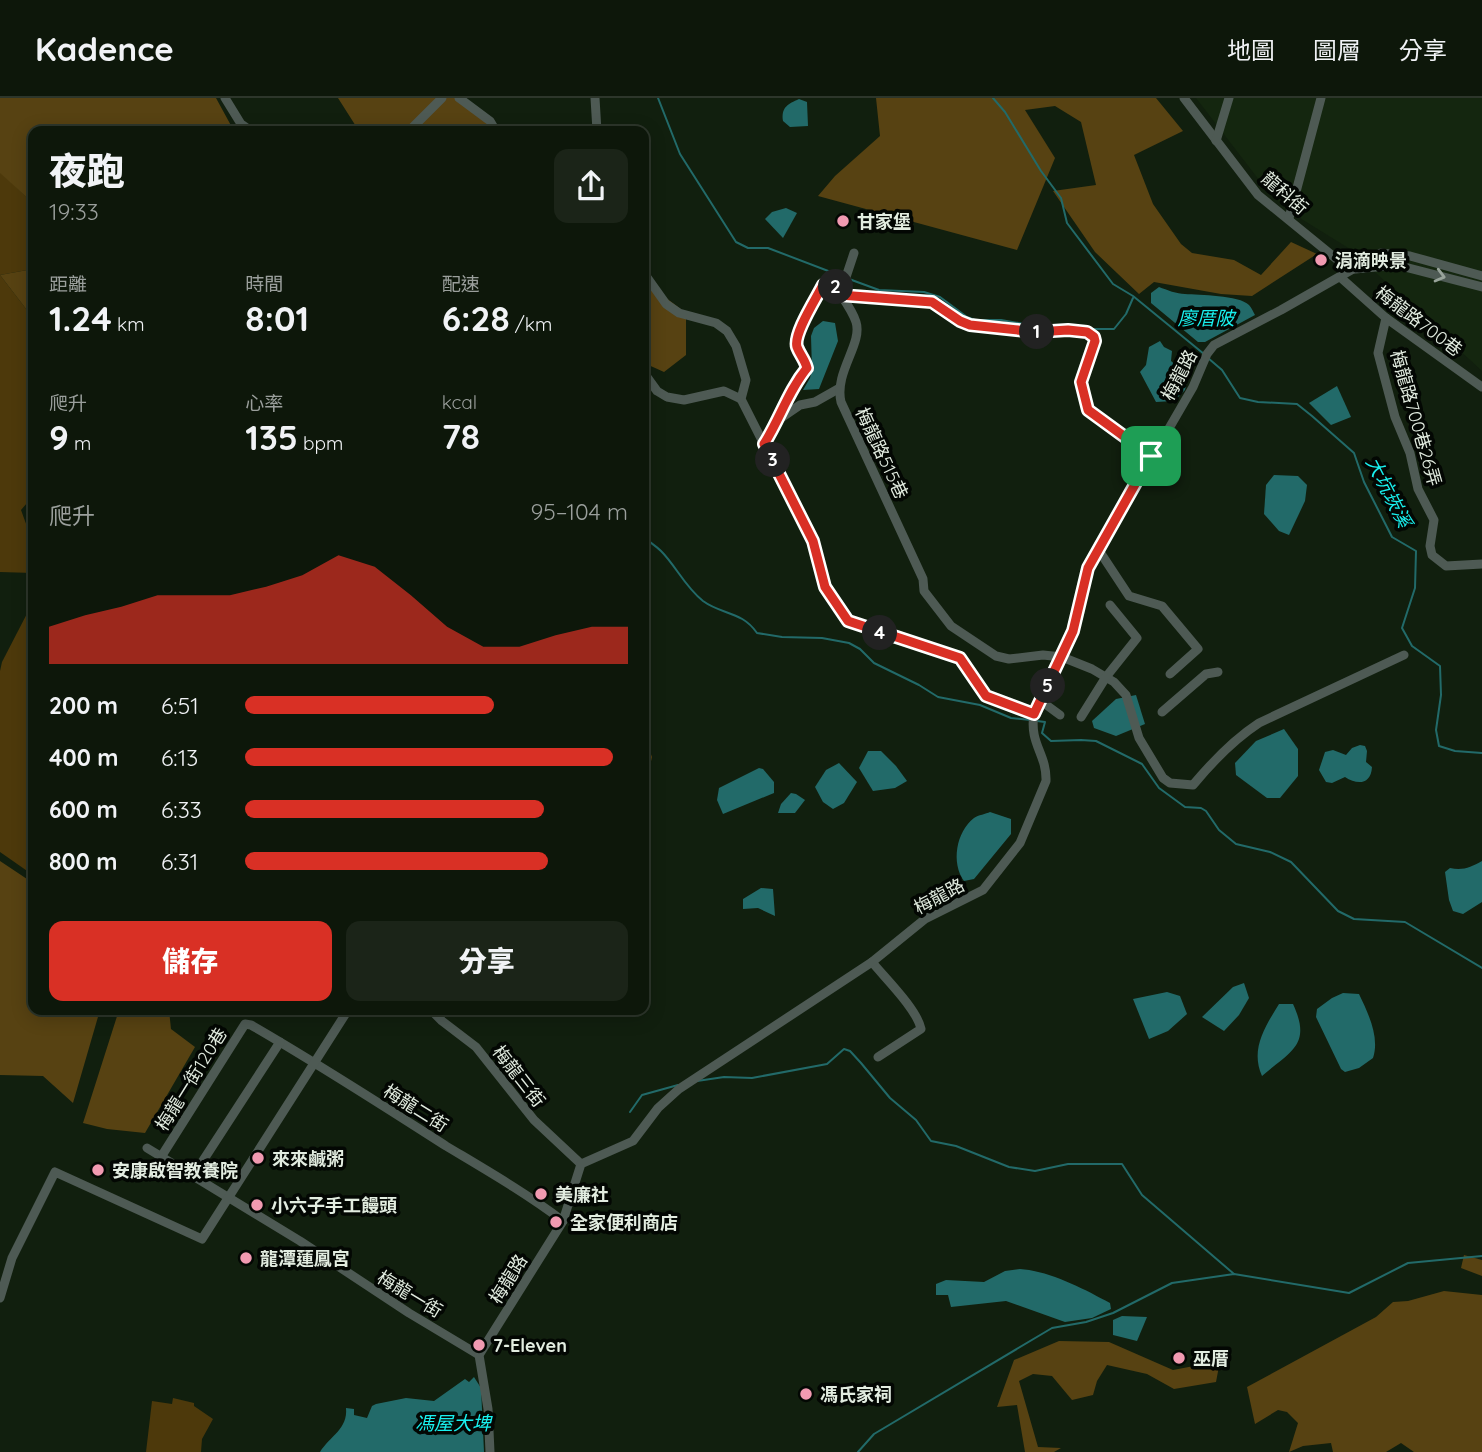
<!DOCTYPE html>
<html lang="zh-TW">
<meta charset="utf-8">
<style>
:root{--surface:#0d170a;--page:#1b2418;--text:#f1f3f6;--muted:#9a9f9c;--line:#2d362b;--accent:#d93025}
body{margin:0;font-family:Quicksand,"Noto Sans TC",sans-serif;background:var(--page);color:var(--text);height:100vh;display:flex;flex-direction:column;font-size:26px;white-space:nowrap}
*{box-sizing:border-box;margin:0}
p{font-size:23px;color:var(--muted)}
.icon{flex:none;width:38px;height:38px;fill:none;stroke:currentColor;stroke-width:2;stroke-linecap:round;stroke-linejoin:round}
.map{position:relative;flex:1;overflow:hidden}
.drawer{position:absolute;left:28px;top:28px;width:621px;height:889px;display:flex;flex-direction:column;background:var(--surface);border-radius:14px;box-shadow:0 4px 18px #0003,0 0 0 2px var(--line)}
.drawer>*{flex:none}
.pin{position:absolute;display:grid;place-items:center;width:60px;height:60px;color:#fff;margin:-30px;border-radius:14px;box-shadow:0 4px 10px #0006}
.km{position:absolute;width:35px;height:35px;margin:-18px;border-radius:50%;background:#222;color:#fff;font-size:19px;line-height:35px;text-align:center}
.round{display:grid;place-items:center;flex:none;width:74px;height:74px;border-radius:14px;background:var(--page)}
.head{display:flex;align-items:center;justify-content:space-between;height:119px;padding:0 21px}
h1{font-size:38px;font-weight:800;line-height:52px}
.metrics{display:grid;grid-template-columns:repeat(3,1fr);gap:10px;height:119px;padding:7px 21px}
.metrics div{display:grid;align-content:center}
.metrics b{font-size:35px;font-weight:800}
.metrics small{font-size:19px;font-weight:400}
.metrics p{font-size:19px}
.chart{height:196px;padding:14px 21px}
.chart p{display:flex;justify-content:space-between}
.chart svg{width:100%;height:126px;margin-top:7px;fill:var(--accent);opacity:.7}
.primary-button{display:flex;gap:14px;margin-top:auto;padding:14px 21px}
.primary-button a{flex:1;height:80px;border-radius:14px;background:var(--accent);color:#fff;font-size:28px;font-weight:800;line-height:80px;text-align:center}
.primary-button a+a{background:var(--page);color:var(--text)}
ul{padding:0 21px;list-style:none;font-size:23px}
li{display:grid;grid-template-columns:112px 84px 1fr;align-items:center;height:52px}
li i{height:18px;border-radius:9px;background:var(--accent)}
header{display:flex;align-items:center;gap:42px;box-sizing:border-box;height:98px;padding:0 35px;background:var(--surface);border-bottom:2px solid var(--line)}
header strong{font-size:33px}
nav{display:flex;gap:38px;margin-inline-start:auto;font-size:24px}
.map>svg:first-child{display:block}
</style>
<header>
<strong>Kadence</strong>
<nav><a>地圖</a><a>圖層</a><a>分享</a></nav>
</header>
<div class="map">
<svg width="1482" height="1354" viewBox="0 0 1482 1354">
<rect width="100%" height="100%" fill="#111f0e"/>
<path fill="#14260f" d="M1196,0H1482V273L1350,151L1303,122L1269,95Z"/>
<g fill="#4d390b">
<path d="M0,74L33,105V171L0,177L33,220V398L21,412L33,445V475L0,474Z"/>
<path d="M33,504V777L0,754V573L2,564Z"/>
<path d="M173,1300L194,1305V1308L213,1321L202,1341L201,1354H146L152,1303L172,1306Z"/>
</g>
<g fill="#574212">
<path d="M0,0H216L234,33H33V105L0,75Z"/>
<path d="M338,0H463L492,25L507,33H359Z"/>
<path d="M876,0H1156L1183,33L1134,57L1153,106L1181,146L1192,155L1234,162L1261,177L1291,144L1317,156L1252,198L1221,196L1154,184L1139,196L1095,154L1053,93L1096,87L1081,24L1055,8L1025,12L1055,60L1017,152L818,98L835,78L880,38Z"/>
<path d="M33,171V220L0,177Z"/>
<path d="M644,172L653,190L686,215V257L664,274L644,265Z"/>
<path d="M644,637L652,659L644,694Z"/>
<path d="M0,763L33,785V912H100L73,1005L43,978L0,977Z"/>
<path d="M119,912H169L171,931L195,949L145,1035L107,1031L83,1025Z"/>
<path d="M1464,1157L1482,1162V1178L1461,1170Z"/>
<path d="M1444,1193L1482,1197V1354H1414L1401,1345L1386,1354H1333L1331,1345L1303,1348L1289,1354L1298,1325L1287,1314L1278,1312L1255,1326L1247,1289L1376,1219L1393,1204L1408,1203Z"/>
<path d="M1059,1243L1109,1244L1173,1272L1220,1263L1216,1284L1174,1291L1147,1276L1107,1267L1097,1283L1093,1297L1072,1302L1052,1278L1033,1276L1019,1283L1038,1349L1061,1350L1054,1354H1025L1017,1307L997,1309L1014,1262Z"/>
</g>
<g fill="#226a69">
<path d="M799,1L807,4L808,28L790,29L783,23C781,9 788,6 799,1Z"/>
<path d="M786,110L797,115L783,140L765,121L772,114Z"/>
<path d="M1159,189C1167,192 1177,196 1185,196C1199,197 1239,197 1249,207C1252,210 1253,214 1255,217L1205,244H1198L1151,205V195Z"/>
<path d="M823,223L835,225L838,243L819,291L803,292L810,280L812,272L811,238L814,230Z"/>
<path d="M1160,243L1164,249L1172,253L1171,263L1188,278L1185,292L1174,303L1156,304L1140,274L1146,267L1149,249Z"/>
<path d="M1337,288L1351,319L1331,327L1309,305Z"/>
<path d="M1274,377L1298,378L1307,387L1305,403L1289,437L1279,433L1264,416L1266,387Z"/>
<path d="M1136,597L1145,626L1116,638L1094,630L1092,623L1116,601Z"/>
<path d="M1284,631L1298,651V678L1280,700H1267L1236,677L1235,665L1256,643Z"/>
<path d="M1360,647L1365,648L1367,653L1366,664L1372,669C1371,687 1357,687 1345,679L1332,685L1326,684L1319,672L1325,654L1333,652L1346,657L1352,650Z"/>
<path d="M868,653H881L896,668L907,683L895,690L873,693L859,670Z"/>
<path d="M839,665L857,684L844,705L833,711L823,704L815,689L826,672Z"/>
<path d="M759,670L763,671L774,684V695L723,716L717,702L719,690Z"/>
<path d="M791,695L796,696L805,702L795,715H778L781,706Z"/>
<path d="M990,714L1011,721V736L974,781L964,783C951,765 956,734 974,720C978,717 986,716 990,714Z"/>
<path d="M1482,763V804L1463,816L1453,813L1449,802L1445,774L1450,770C1463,773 1471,769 1482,763Z"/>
<path d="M761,790L773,791L775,818L758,810L743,811V801Z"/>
<path d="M1244,885L1249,900L1239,917L1224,933L1202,919L1233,889Z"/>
<path d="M1167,894L1180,898L1187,916L1168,933L1149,941L1133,901Z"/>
<path d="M1343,895L1359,896C1368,915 1380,939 1373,960L1359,970L1345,974L1341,971L1316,919L1317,911L1332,900Z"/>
<path d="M1279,906H1293C1312,947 1291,953 1262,978C1250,951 1265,929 1279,906Z"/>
<path d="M1020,1171C1050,1173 1084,1191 1110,1205L1111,1211L1092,1220L1065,1224L1006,1203L951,1209L948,1197H936V1186L946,1182L984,1184L1005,1173Z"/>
<path d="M1122,1218L1147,1219L1137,1243L1113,1237V1222Z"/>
<path d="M474,1279L481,1290L484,1354H314H320C330,1338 348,1331 346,1310L354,1311V1317L367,1320L372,1308L376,1306L406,1300L434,1303L465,1281L469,1284Z"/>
</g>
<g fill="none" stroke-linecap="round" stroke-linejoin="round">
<g stroke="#226a69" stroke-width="2">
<path d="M658,0L680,56L736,144L748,150H768L844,179"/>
<path d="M993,0L1005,14L1041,73L1061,100L1067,125L1113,186L1133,198L1204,256"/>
<path d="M849,181L879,192L924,194L940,199L967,219L975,222H1001L1041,229L1060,227L1077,229"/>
<path d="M1090,231H1114L1126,216L1133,200"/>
<path d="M1208,260L1222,272L1240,300L1258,304L1297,306L1312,318L1354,355L1364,384L1392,439L1416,453L1415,490L1402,530L1412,548L1440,568L1441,597L1436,632L1439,648L1455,653L1482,655"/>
<path d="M644,439C649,444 655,447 661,453C676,468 685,489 703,503C722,517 742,513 757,535L782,539L822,540L849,545L860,551L874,565L919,587L938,599L980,607L1011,620L1031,622"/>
<path d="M1037,623L1045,624L1042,635L1051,643L1081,642L1096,643L1142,666L1159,690L1185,709L1201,710L1206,713L1219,732L1236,746L1270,754L1291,764L1338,813L1354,821L1405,824L1482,870"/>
<path d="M697,983L724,979L752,980L827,966L844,951L850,953L861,965L890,1000L916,1022L931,1043L956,1048L1009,1069L1035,1073L1068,1066H1122L1142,1097L1234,1176"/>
<path d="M630,1014L642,997L678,987"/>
<path d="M858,1354L874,1336L1052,1230L1086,1224L1113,1215L1172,1185L1234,1176L1349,1195L1408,1165L1482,1158"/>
</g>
<g stroke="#4e5a54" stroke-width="9">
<path d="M225,0L241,26L251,33"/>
<path d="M459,0L490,23L496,33"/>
<path d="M595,0L597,33"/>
<path d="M1184,0L1258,97L1350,172"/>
<path d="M409,33L442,0"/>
<path d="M1216,43L1229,0"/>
<path d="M1289,120L1321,0"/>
<path d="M854,155L840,197L932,204L960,223L970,227L1036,234L1068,232L1087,234L1094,239L1095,244L1081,284L1088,312L1151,358"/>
<path d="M1355,171L1397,167L1482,189"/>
<path d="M644,175L666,206L679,215L716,225L727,233L736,248L746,282L741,301L813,443L825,489L848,523L960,560L986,598L1034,616"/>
<path d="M1340,179L1386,220L1482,289"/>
<path d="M1386,220L1378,255L1395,319L1410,355L1418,391L1434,422L1430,448L1432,457L1446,468L1482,466"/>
<path d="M644,275L657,293L667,299L684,302L724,293L741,301"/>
<path d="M781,320L800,307L815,304L838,291"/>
<path d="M764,346C780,321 788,292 807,270C805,262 800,257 797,249C793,236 816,201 823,187L828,184L834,186C841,198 852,211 856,224C863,246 834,274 841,304L923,481L924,493L951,528L996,558L1009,561L1043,557L1062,559L1092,571L1114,584L1126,597L1139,640L1163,680L1170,685L1193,687C1213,663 1233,642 1259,625L1404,557"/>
<path d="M1098,451L1129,498L1162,508L1198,551L1170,576"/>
<path d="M1041,603L1060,617"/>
<path d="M1162,614L1206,576L1218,574"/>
<path d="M1081,619L1106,579L1137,540L1110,507"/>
<path d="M872,864C885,880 917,911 921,931L878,959"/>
<path d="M431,912L442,923L476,949L534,1022L581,1066"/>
<path d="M147,1050L300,1143L409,1215L479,1257"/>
<path d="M161,1059L245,926L251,927C317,965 382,1007 446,1048C486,1072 526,1095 563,1123"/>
<path d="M193,1078L280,944"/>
<path d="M0,1200L12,1160L55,1074L202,1141L348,912"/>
<path d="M490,1354L488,1311L479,1257L563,1123L581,1066L633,1043L658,1010L679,991L872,864L925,821L983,792L1020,745L1046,683C1047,656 1029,646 1034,616L1073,533L1088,470L1193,289L1207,256L1214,247L1281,212L1381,155L1410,158L1482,178"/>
</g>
</g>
<defs><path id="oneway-chevron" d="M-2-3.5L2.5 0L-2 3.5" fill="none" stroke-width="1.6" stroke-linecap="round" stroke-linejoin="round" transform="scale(1.75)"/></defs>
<use stroke="#98a39a" href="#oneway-chevron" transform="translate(1440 178) rotate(15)"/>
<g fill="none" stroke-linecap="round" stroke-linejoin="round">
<g stroke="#fff" stroke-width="14">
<path id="route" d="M828,184L834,186L840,197L932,204L960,223L970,227L1036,234L1068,232L1087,234L1094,239L1095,243L1081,284L1088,312L1151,358L1088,470L1073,533L1034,616L986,598L960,560L848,523L825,489L813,443L764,346C780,321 788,293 807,270C805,262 800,257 797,249C793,236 816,201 823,187Z"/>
</g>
<use href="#route" stroke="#d93025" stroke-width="9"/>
</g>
<g fill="#f19ab1" stroke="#030703" stroke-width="2.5">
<circle cx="843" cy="123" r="7"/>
<circle cx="1321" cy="162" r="7"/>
<circle cx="258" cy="1060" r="7"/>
<circle cx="98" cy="1072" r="7"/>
<circle cx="541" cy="1096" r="7"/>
<circle cx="257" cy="1107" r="7"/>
<circle cx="556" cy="1124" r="7"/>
<circle cx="246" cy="1160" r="7"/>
<circle cx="479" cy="1247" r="7"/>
<circle cx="1179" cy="1260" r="7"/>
<circle cx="806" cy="1296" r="7"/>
</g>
<g text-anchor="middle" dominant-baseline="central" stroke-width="7" stroke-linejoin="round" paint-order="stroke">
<g font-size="18" fill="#e2ece0" stroke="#030703">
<text transform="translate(1285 95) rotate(41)">龍科街</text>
<text transform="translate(1419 223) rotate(37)">梅龍路700巷</text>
<text transform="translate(1179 277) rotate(-62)">梅龍路</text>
<text transform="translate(1416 320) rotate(74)">梅龍路700巷26弄</text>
<text transform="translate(882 355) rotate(65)">梅龍路515巷</text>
<text transform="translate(939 798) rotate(-28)">梅龍路</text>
<text transform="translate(519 978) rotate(52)">梅龍三街</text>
<text transform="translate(191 981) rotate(-58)">梅龍一街120巷</text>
<text transform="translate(416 1010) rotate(32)">梅龍二街</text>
<text transform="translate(508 1181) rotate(-58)">梅龍路</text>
<text transform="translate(410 1196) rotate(31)">梅龍一街</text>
</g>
<g font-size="18" font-weight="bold" fill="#e2ece0" stroke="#030703" text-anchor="start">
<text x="857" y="123">甘家堡</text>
<text x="1335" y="162">涓滴映景</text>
<text x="272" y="1060">來來鹹粥</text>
<text x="112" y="1072">安康啟智教養院</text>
<text x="555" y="1096">美廉社</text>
<text x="271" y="1107">小六子手工饅頭</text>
<text x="570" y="1124">全家便利商店</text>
<text x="260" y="1160">龍潭蓮鳳宮</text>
<text x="493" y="1247">7-Eleven</text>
<text x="1193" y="1260">巫厝</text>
<text x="820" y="1296">馮氏家祠</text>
</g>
<g font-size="19" font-style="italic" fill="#19f0ee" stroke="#030703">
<text x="1206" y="220">廖厝陂</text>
<text transform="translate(1389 394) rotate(63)">大坑崁溪</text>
<text x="453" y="1325">馮屋大埤</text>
</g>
</g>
</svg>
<div class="pin" style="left:1151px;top:358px;background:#1e9e55"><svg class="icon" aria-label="arrive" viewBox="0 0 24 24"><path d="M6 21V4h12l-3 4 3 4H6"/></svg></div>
<b class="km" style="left:1037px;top:234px">1</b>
<b class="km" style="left:836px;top:189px">2</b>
<b class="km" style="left:773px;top:362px">3</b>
<b class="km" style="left:880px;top:535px">4</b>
<b class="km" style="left:1048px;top:588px">5</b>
<section class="drawer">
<div class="head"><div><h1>夜跑</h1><p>19:33</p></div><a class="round"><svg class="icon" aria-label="share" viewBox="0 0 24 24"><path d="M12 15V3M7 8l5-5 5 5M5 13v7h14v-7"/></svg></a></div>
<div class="metrics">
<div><p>距離</p><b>1.24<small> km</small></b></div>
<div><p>時間</p><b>8:01</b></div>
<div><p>配速</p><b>6:28<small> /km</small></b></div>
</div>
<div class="metrics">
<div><p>爬升</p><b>9<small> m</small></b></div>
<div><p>心率</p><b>135<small> bpm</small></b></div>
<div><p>kcal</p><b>78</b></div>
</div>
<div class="chart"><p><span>爬升</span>95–104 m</p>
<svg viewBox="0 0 160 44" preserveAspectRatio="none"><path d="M0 44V31L10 27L20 24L30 20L40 20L50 20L60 17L70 13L80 6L90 10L100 20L110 31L120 38L130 38L140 34L150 31L160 31V44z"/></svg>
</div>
<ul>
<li><b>200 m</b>6:51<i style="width:65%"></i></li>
<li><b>400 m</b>6:13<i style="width:96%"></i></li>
<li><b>600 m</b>6:33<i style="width:78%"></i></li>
<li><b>800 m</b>6:31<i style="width:79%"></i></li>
</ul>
<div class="primary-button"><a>儲存</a><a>分享</a></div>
</section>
</div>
